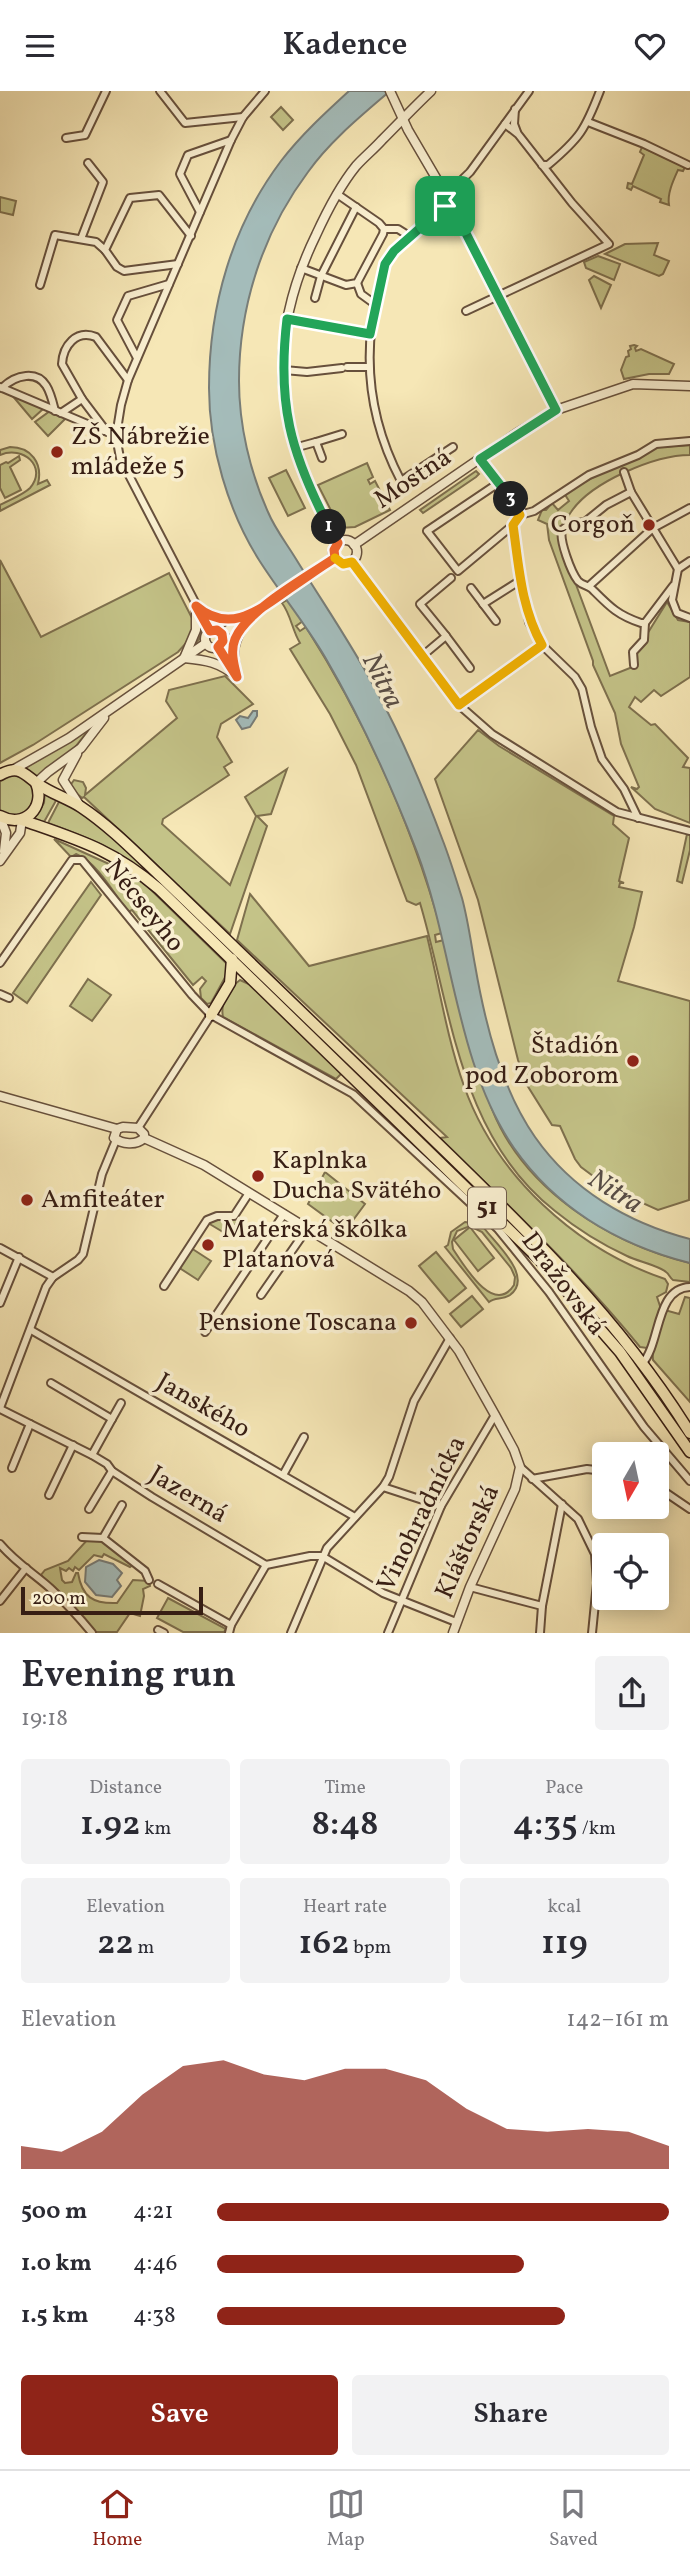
<!DOCTYPE html>
<meta charset="utf-8">
<style>
:root{--surface:#fff;--page:#f2f2f3;--text:#2b2b33;--muted:#7c7c81;--line:#e1e1e2;--accent:#8f2418}
body{margin:0;font-family:Vollkorn,serif;background:var(--page);color:var(--text);height:100vh;display:flex;flex-direction:column;font-size:26px;white-space:nowrap}
*{box-sizing:border-box;margin:0}
p{font-size:23px;color:var(--muted)}
.icon{flex:none;width:38px;height:38px;fill:none;stroke:currentColor;stroke-width:2;stroke-linecap:round;stroke-linejoin:round}
.map{position:relative;height:1542px;overflow:hidden}
.panel{display:flex;flex-direction:column;background:var(--surface);flex:1}
.panel>*{flex:none}
.needle{width:46px;rotate:189deg}
.buttons{position:absolute;left:592px;top:1351px;display:grid;gap:14px}
.buttons a{display:grid;place-items:center;width:77px;height:77px;border-radius:7px;background:var(--surface);box-shadow:0 4px 18px #0003;font-size:35px}
.scale{position:absolute;left:21px;bottom:18px;width:182px;box-sizing:border-box;padding-left:7px;border:4px solid #371e14;border-top:0;font-size:19px;line-height:24px;white-space:nowrap;color:#371e14;-webkit-text-stroke:5px #f9efd0;paint-order:stroke}
.pin{position:absolute;display:grid;place-items:center;width:60px;height:60px;color:#fff;margin:-30px;border-radius:14px;box-shadow:0 4px 10px #0006}
.km{position:absolute;width:35px;height:35px;margin:-18px;border-radius:50%;background:#222;color:#fff;font-size:19px;line-height:35px;text-align:center}
.round{display:grid;place-items:center;flex:none;width:74px;height:74px;border-radius:7px;background:var(--page)}
.headline{display:flex;align-items:center;justify-content:space-between;height:119px;padding:0 21px}
h1{font-size:38px;font-weight:600;line-height:52px}
.stats{display:grid;grid-template-columns:repeat(3,1fr);gap:10px;height:119px;padding:7px 21px}
.stats div{display:grid;align-content:center;border-radius:7px;background:var(--page);text-align:center}
.stats b{font-size:35px;font-weight:600}
.stats small{font-size:19px;font-weight:400}
.stats p{font-size:19px}
.chart{height:196px;padding:14px 21px}
.chart p{display:flex;justify-content:space-between}
.chart svg{width:100%;height:126px;margin-top:7px;fill:var(--accent);opacity:.7}
.button{display:flex;gap:14px;margin-top:auto;padding:14px 21px}
.button a{flex:1;height:80px;border-radius:7px;background:var(--accent);color:#fff;font-size:28px;font-weight:600;line-height:80px;text-align:center}
.button a+a{background:var(--page);color:var(--text)}
ul{padding:0 21px;list-style:none;font-size:23px}
li{display:grid;grid-template-columns:112px 84px 1fr;align-items:center;height:52px}
li i{height:18px;border-radius:9px;background:var(--accent)}
header{display:flex;justify-content:space-between;align-items:center;height:91px;padding:0 21px;background:var(--surface);font-size:32px;font-weight:600}
.menu{display:flex;justify-content:space-around;align-items:center;height:98px;border-top:2px solid var(--line);background:var(--surface);font-size:19px;color:var(--muted)}
.menu a{display:grid;justify-items:center;gap:4px}
.menu .active{color:var(--accent)}
.map>svg:first-child{display:block}
</style>
<header><svg class="icon" aria-label="menu" viewBox="0 0 24 24"><path d="M4 6h16M4 12h16M4 18h16"/></svg>Kadence<svg class="icon" aria-label="heart" viewBox="0 0 24 24"><path d="M12 20l-8-8c-3-5 5-10 8-4 3-6 11-1 8 4z"/></svg></header>
<div class="map">
<svg width="690" height="1542" viewBox="0 0 690 1542">
<rect width="100%" height="100%" fill="#f6e7b6"/>
<filter id="stains"><feTurbulence type="fractalNoise" baseFrequency=".00286" numOctaves="4"/><feColorMatrix values="0 0 0 0 .2 0 0 0 0 .09 0 0 0 0 .02 0 0 0 .5 -.17"/></filter>
<radialGradient id="worn" r=".72"><stop offset=".6" stop-color="#630" stop-opacity="0"/><stop offset="1" stop-color="#630" stop-opacity=".3"/></radialGradient>
<g fill="#c4c388" stroke="#7e704e" stroke-width="2" fill-rule="evenodd">
<path d="M281,16L293,29L283,39L271,26Z"/>
<path d="M642,56L685,76L683,80L678,79C673,90 667,103 669,114L660,111L661,108L633,95L631,99L627,97L628,92L632,93L644,64L640,61Z"/>
<path d="M0,106L16,110L13,124L0,121Z"/>
<path d="M658,152L654,164L669,170L663,183L659,185L605,163L625,153Z"/>
<path d="M598,165L620,173L614,189L586,177L584,171Z"/>
<path d="M594,185L611,194L601,217L589,189Z"/>
<path d="M634,254L637,255L635,257L636,260L641,258L674,273L669,283H649L624,288L621,279L626,266L629,265L628,260L631,258L630,255Z"/>
<path d="M11,303L43,317V318L32,328Z"/>
<path d="M50,320L66,327L48,345L35,331Z"/>
<path d="M690,354V364C655,364 591,391 571,421C566,428 562,437 558,445L610,585L635,575L636,561L667,511L678,529L690,531V586L661,605L654,599L641,611L635,606L629,616L651,634L655,633L688,667L683,676L690,677V732L655,718L631,696L637,698L639,696L621,653L615,622L593,574V570L549,449L547,433L538,429L542,419H546L552,412L558,419L569,410L564,402L612,376L658,356Z"/>
<path d="M10,356C31,356 43,372 38,393L47,389L50,394L0,420V414C9,409 23,404 30,397C48,376 23,354 0,364V359Z"/>
<path d="M19,365L20,369L10,376L21,399L5,407L0,397V374L6,371L8,372Z"/>
<path d="M367,372L373,386L368,389L370,393L375,390L390,419L355,436L340,437L318,394Z"/>
<path d="M286,379L305,417L288,425L269,387Z"/>
<path d="M476,380L479,383L476,386L423,422L420,419Z"/>
<path d="M0,469L41,546L169,482L197,537L199,529C203,540 202,549 192,556L197,540L178,561L33,654L0,672Z"/>
<path d="M287,509L303,530L296,535L300,540L306,536C366,631 412,733 442,842L435,844L436,851L444,849C457,906 470,964 492,1018C524,1099 609,1152 690,1172V1191L673,1189C670,1187 669,1183 666,1181C660,1175 637,1170 627,1165C601,1153 577,1138 555,1120C459,1045 452,920 420,812L416,814L407,810L356,674L330,623L290,558L300,552C292,539 291,524 282,512Z"/>
<path d="M225,585L253,613L221,633L217,646L232,671L224,676L229,684L163,728L162,733L230,794L256,725L245,706L287,678L271,723L257,725L267,735L230,843L84,706L82,707L69,696L74,689L83,691L86,697L85,704L177,627L166,610L169,599Z"/>
<path d="M85,639L87,641L68,665L40,687L24,678Z"/>
<path d="M478,639L499,655L614,725L613,733L629,747L619,790L624,792H620L619,796L642,801L634,836L618,890L690,910L689,1109L658,1119L609,1097L581,1076L575,1068L560,1035L552,1034L527,994L518,969L478,809L435,688Z"/>
<path d="M9,684C38,683 44,712 17,726L0,721V689Z"/>
<path d="M45,700L58,706L44,731L34,728L44,712Z"/>
<path d="M61,707L109,742L154,785L152,787C117,758 89,747 48,732Z"/>
<path d="M687,743L690,744V759L682,792L677,790Z"/>
<path d="M54,748L109,773L111,771L140,788L228,874V881L211,912L207,913L201,907L200,898L206,890L202,886L193,894L132,819L128,821C114,803 98,772 76,763L71,766Z"/>
<path d="M91,791L101,804L27,912L13,902Z"/>
<path d="M250,803L309,875L427,845C439,895 447,947 464,995C496,1085 576,1158 665,1188L668,1193L666,1201L657,1206L661,1218L679,1223L685,1206L690,1207V1311L653,1269L652,1251L647,1257L640,1256C579,1181 509,1115 440,1047L447,1046L237,849Z"/>
<path d="M88,888L111,904L92,930L70,915Z"/>
<path d="M240,889L253,895L342,982L336,988L223,926C220,912 229,897 240,889Z"/>
<path d="M325,1081L365,1113L345,1140L308,1113Z"/>
<path d="M218,1128H239L228,1144L208,1132Z"/>
<path d="M465,1131L477,1133L484,1137C496,1153 534,1186 510,1204C502,1209 495,1206 489,1211L445,1156L448,1154L451,1141ZM470,1135L482,1141L511,1177L515,1186L514,1194C494,1225 465,1176 453,1158L452,1151L457,1140Z"/>
<path d="M470,1136L494,1167L478,1180L454,1149Z"/>
<path d="M191,1157L211,1170L198,1189L178,1176Z"/>
<path d="M436,1161L466,1197L449,1211L419,1175Z"/>
<path d="M472,1205L483,1218L461,1236L450,1223Z"/>
<path d="M89,1447L102,1448L133,1474L130,1476L104,1463L102,1466L94,1464L79,1479L75,1476L73,1480L69,1477L66,1480L60,1477L62,1489L65,1492L72,1491L76,1482H78C82,1506 93,1513 117,1512L133,1489L149,1490L150,1495L143,1498L144,1505L140,1525L130,1522L117,1541H95L41,1484L45,1479L68,1470Z"/>
<path d="M168,1507L226,1538L224,1541H183L157,1527Z"/>
</g>
<g fill="#a4bcba" stroke="#787d78" stroke-width="2">
<path d="M349,0H390C361,25 330,50 308,81C263,141 239,215 239,290C239,334 250,381 268,421C275,438 287,453 296,468C323,512 353,555 377,601C403,648 424,699 443,750C450,768 456,788 462,807C468,829 471,852 475,874C485,932 501,997 535,1046C572,1099 628,1132 690,1148V1172C619,1154 557,1118 514,1057C456,973 453,856 417,761C391,694 362,629 325,566C305,532 280,502 259,469C228,420 209,355 209,297C209,215 232,135 281,70C301,44 325,22 349,0Z"/>
<path d="M253,620H257V625L250,636L242,638L236,629L240,625L248,627Z"/>
<path d="M99,1469L113,1473L122,1482L117,1489L121,1495L112,1506L96,1504L85,1491L86,1476Z"/>
</g>
<g fill="none" stroke-linecap="round" stroke-linejoin="round">
<g stroke="#67503c" stroke-width="10">
<g id="minor">
<path d="M160,0L185,32L243,26"/>
<path d="M515,18L514,33L517,41"/>
<path d="M588,31L644,53L688,74"/>
<path d="M66,47L85,44L106,0"/>
<path d="M542,74H548C580,47 585,39 600,0"/>
<path d="M446,104L470,81L529,0"/>
<path d="M449,109C433,129 410,141 394,160C383,172 381,189 377,204C362,269 370,331 401,390L453,356"/>
<path d="M200,121L180,83L188,64L231,49"/>
<path d="M384,138H398L406,143"/>
<path d="M81,148L103,91L88,72"/>
<path d="M178,173L124,180L117,176L105,159L130,107L159,104L191,145"/>
<path d="M301,177L346,194L357,192L383,143L384,138L379,132L337,103"/>
<path d="M357,192L361,203L372,211"/>
<path d="M40,194L55,144L96,151L105,159"/>
<path d="M315,207L321,185L356,116"/>
<path d="M466,220L609,153L572,112L518,43L505,33"/>
<path d="M287,228L370,243"/>
<path d="M137,267L117,229L128,205L169,193"/>
<path d="M347,276H369"/>
<path d="M284,279L307,281L342,277"/>
<path d="M0,296L104,340"/>
<path d="M2,297C9,290 16,286 26,285C47,283 51,304 55,320"/>
<path d="M61,322L82,308"/>
<path d="M107,341L82,308L62,273C63,255 76,238 96,246L128,289"/>
<path d="M316,351L342,343"/>
<path d="M294,357L316,351L322,367"/>
<path d="M480,368L518,418L520,424"/>
<path d="M624,381L631,401L678,478"/>
<path d="M497,393L427,440L458,480L513,434L520,424L534,420L589,384L638,364L656,353L690,350"/>
<path d="M497,393C498,404 510,419 520,424"/>
<path d="M631,401L606,414L585,431L570,433L562,439C559,449 571,481 578,490C583,495 588,494 592,498C609,515 617,524 641,532H645L673,495"/>
<path d="M513,434L529,531L542,554L575,586L582,598L591,636L602,668L624,698L638,727"/>
<path d="M352,471L439,590L459,614L492,643L617,721L690,740"/>
<path d="M678,478L672,509L677,522L690,527"/>
<path d="M678,478L690,470"/>
<path d="M589,495L653,437L690,417"/>
<path d="M471,497L496,530"/>
<path d="M483,513L521,489"/>
<path d="M210,540L120,367L116,345L121,314L128,289L231,49L243,26L265,0"/>
<path d="M446,545L420,513L451,487"/>
<path d="M421,566L446,545L470,577"/>
<path d="M634,574L633,561L644,549L645,532"/>
<path d="M459,614L542,554"/>
<path d="M0,872L72,769H82L192,904L211,924L353,1003L498,1138L549,1201L644,1336L690,1390"/>
<path d="M0,903L9,907"/>
<path d="M138,1037L211,924"/>
<path d="M0,1157L53,1186"/>
<path d="M164,1195L207,1129L217,1125H234L249,1102"/>
<path d="M261,1204L307,1138"/>
<path d="M0,1212L19,1166"/>
<path d="M31,1239L355,1426"/>
<path d="M205,1241L284,1123"/>
<path d="M642,1273C661,1253 655,1197 690,1196"/>
<path d="M51,1292L112,1328L92,1364"/>
<path d="M0,1317L46,1196L53,1186L78,1169L83,1163L102,1083L116,1049"/>
<path d="M0,1318L92,1364L107,1373L112,1380L152,1406L266,1474L310,1465H322L383,1502L456,1531"/>
<path d="M112,1328L121,1312"/>
<path d="M520,1376L578,1428L595,1463L597,1492L592,1542"/>
<path d="M12,1377L30,1333"/>
<path d="M283,1384L304,1346"/>
<path d="M532,1388L587,1378L604,1380"/>
<path d="M656,1395L690,1418"/>
<path d="M383,1396L441,1415"/>
<path d="M49,1404L73,1354"/>
<path d="M89,1418L112,1380"/>
<path d="M82,1446L103,1447L145,1480L149,1489"/>
<path d="M103,1447L122,1414"/>
<path d="M0,1453C15,1471 33,1482 50,1497C65,1511 79,1526 92,1542"/>
<path d="M158,1493L231,1534"/>
<path d="M470,1496L542,1515"/>
<path d="M0,1510L26,1477"/>
<path d="M158,1539L164,1542"/>
<path d="M229,1542L231,1534L266,1474"/>
<path d="M291,1542L327,1457L383,1396L389,1386L414,1310L450,1247"/>
<path d="M388,1542L441,1415L495,1324"/>
<path d="M540,1542L542,1515L562,1413"/>
</g>
</g>
<g stroke="#67503c" stroke-width="11">
<g id="tertiary">
<path d="M390,0L408,39L446,104L556,319"/>
<circle cx="345" cy="461" r="12"/>
<path d="M338,452C278,346 261,257 316,144C327,120 339,96 356,75C364,66 374,58 382,49C398,33 414,16 431,0"/>
<path d="M354,454L517,342L556,319L633,293L690,295"/>
<path d="M196,515C210,527 225,530 244,526"/>
<circle cx="214" cy="548" r="9"/>
<path d="M222,543L335,467"/>
<path d="M218,556L233,580"/>
<path d="M185,565L196,539V515"/>
<path d="M184,567C206,569 219,571 237,586"/>
<path d="M237,586C232,560 232,552 247,530"/>
<path d="M77,663L63,689L80,715"/>
<path d="M11,680L69,647L206,552"/>
<path d="M36,692L48,681L81,657L104,627"/>
<path d="M0,726L6,742L4,760"/>
<path d="M0,770L20,742L22,729"/>
<path d="M0,1005L117,1038L123,1036L138,1037L144,1043V1047C136,1055 122,1053 114,1047L117,1038"/>
<path d="M144,1047L204,1074L409,1200L422,1211L459,1260L495,1324L514,1359L520,1376L515,1398L470,1496L453,1542"/>
</g>
</g>
<g stroke="#371e14" stroke-width="13">
<g id="primary">
<path d="M0,684C19,673 24,683 38,693C50,702 67,707 81,716C108,734 131,757 155,780C239,860 322,941 406,1022C508,1121 615,1220 690,1342"/>
<path d="M0,725C24,738 46,717 36,692"/>
<path d="M22,729C79,749 112,758 159,798L539,1168L620,1261L690,1361"/>
<path d="M211,924L230,892L232,868"/>
</g>
</g>
<use href="#minor" stroke="#f9efd0" stroke-width="6"/>
<use href="#tertiary" stroke="#f9efd0" stroke-width="8"/>
<use href="#primary" stroke="#f6e7b6" stroke-width="10"/>
</g>
<g fill="none" stroke-linecap="round" stroke-linejoin="round">
<g stroke="#fff" stroke-width="14">
<path id="split-1" d="M329,436C290,361 277,312 287,228L370,243L385,173L394,160L445,115"/>
</g>
<g stroke="#fff" stroke-width="14">
<path id="split-2" d="M329,436L338,452L334,459L335,467C319,477 304,488 289,498C259,519 230,544 196,515L210,540L217,539L222,543L223,550L218,556L237,586C234,574 230,560 235,548C247,519 308,485 335,467"/>
</g>
<g stroke="#fff" stroke-width="14">
<path id="split-3" d="M335,467L343,473L352,471L459,614L542,554C521,516 519,476 513,434L520,424L511,408"/>
</g>
<g stroke="#fff" stroke-width="14">
<path id="split-4" d="M445,115L449,109L556,319L480,368L511,408"/>
</g>
<use href="#split-1" stroke="#22a559" stroke-width="9"/>
<use href="#split-2" stroke="#f0652b" stroke-width="9"/>
<use href="#split-3" stroke="#f5b400" stroke-width="9"/>
<use href="#split-4" stroke="#22a559" stroke-width="9"/>
</g>
<g fill="#8f2418" stroke="#f9efd0" stroke-width="2.5">
<circle cx="57" cy="361" r="7"/>
<circle cx="649" cy="434" r="7"/>
<circle cx="633" cy="970" r="7"/>
<circle cx="258" cy="1085" r="7"/>
<circle cx="27" cy="1109" r="7"/>
<circle cx="208" cy="1154" r="7"/>
<circle cx="411" cy="1232" r="7"/>
</g>
<g text-anchor="middle" dominant-baseline="central" stroke-width="7" stroke-linejoin="round" paint-order="stroke">
<rect fill="#f9efd0" stroke="#715d4c" stroke-width="2" x="468" y="1096.5" width="38" height="41" rx="5"/>
<g font-size="24" font-weight="bold" fill="#371e14">
<text x="487" y="1117">51</text>
</g>
<g font-size="26" fill="#371e14" stroke="#f9efd0" text-anchor="start">
<text x="71" y="346">ZŠ Nábrežie<tspan x="71" dy="30">mládeže 5</tspan></text>
<text x="635" y="434" text-anchor="end">Corgoň</text>
<text x="619" y="955" text-anchor="end">Štadión<tspan x="619" dy="30">pod Zoborom</tspan></text>
<text x="272" y="1070">Kaplnka<tspan x="272" dy="30">Ducha Svätého</tspan></text>
<text x="41" y="1109">Amfiteáter</text>
<text x="222" y="1139">Materská škôlka<tspan x="222" dy="30">Platanová</tspan></text>
<text x="397" y="1232" text-anchor="end">Pensione Toscana</text>
</g>
<g font-size="26" fill="#371e14" stroke="#f9efd0">
<text transform="translate(413 388) rotate(-34)">Mostná</text>
<text transform="translate(144 815) rotate(51)">Nécseyho</text>
<text transform="translate(563 1193) rotate(53)">Dražovská</text>
<text transform="translate(203 1315) rotate(30)">Janského</text>
<text transform="translate(188 1404) rotate(31)">Jazerná</text>
<text transform="translate(422 1423) rotate(-64)">Vinohradnícka</text>
<text transform="translate(468 1451) rotate(-66)">Kláštorská</text>
</g>
<g font-size="28" font-style="italic" fill="#584d46" stroke="#f9efd0">
<text transform="translate(382 590) rotate(63)">Nitra</text>
<text transform="translate(615 1101) rotate(32)">Nitra</text>
</g>
</g>
<rect width="100%" height="100%" filter="url(#stains)"/>
<rect width="100%" height="100%" fill="url(#worn)"/>
</svg>
<div class="buttons">
<a><svg class="needle" viewBox="-14 -14 28 28"><path d="M0-13l5 13h-10z" fill="#e53935"/><path d="M0 13l5-13h-10z" fill="#7c7c81"/></svg></a>
<a><svg class="icon" aria-label="locate" viewBox="0 0 24 24"><circle cx="12" cy="12" r="6"/><path d="M12 2v4M12 18v4M2 12h4M18 12h4"/></svg></a>
</div>
<div class="scale">200 m</div>
<div class="pin" style="left:445px;top:115px;background:#1e9e55"><svg class="icon" aria-label="arrive" viewBox="0 0 24 24"><path d="M6 21V4h12l-3 4 3 4H6"/></svg></div>
<b class="km" style="left:329px;top:436px">1</b>
<b class="km" style="left:511px;top:408px">3</b>
</div>
<section class="panel">
<div class="headline"><div><h1>Evening run</h1><p>19:18</p></div><a class="round"><svg class="icon" aria-label="share" viewBox="0 0 24 24"><path d="M12 15V3M7 8l5-5 5 5M5 13v7h14v-7"/></svg></a></div>
<div class="stats">
<div><p>Distance</p><b>1.92<small> km</small></b></div>
<div><p>Time</p><b>8:48</b></div>
<div><p>Pace</p><b>4:35<small> /km</small></b></div>
</div>
<div class="stats">
<div><p>Elevation</p><b>22<small> m</small></b></div>
<div><p>Heart rate</p><b>162<small> bpm</small></b></div>
<div><p>kcal</p><b>119</b></div>
</div>
<div class="chart"><p><span>Elevation</span>142–161 m</p>
<svg viewBox="0 0 160 44" preserveAspectRatio="none"><path d="M0 44V36L10 38L20 31L30 18L40 8L50 6L60 11L70 13L80 9L90 9L100 13L110 23L120 30L130 31L140 30L150 31L160 36V44z"/></svg>
</div>
<ul>
<li><b>500 m</b>4:21<i style="width:100%"></i></li>
<li><b>1.0 km</b>4:46<i style="width:68%"></i></li>
<li><b>1.5 km</b>4:38<i style="width:77%"></i></li>
</ul>
<div class="button"><a>Save</a><a>Share</a></div>
</section>
<nav class="menu">
<a class="active"><svg class="icon" aria-label="home" viewBox="0 0 24 24"><path d="M3 11l9-7 9 7M6 9v11h12V9"/></svg>Home</a>
<a><svg class="icon" aria-label="map" viewBox="0 0 24 24"><path d="M3 6l6-2 6 2 6-2v14l-6 2-6-2-6 2zM9 4v14M15 6v14"/></svg>Map</a>
<a><svg class="icon" aria-label="saved" viewBox="0 0 24 24"><path d="M7 4h10v16l-5-4-5 4z"/></svg>Saved</a>
</nav>
